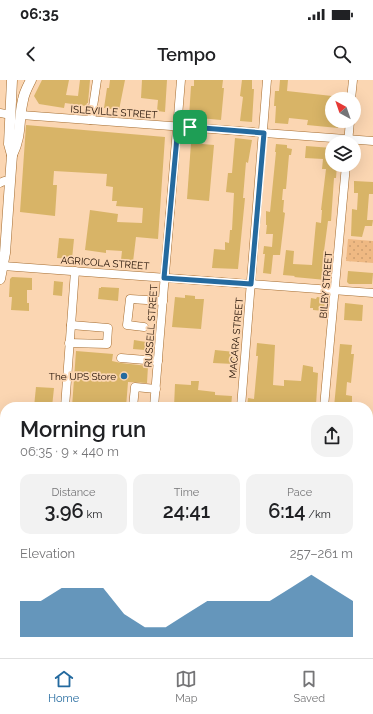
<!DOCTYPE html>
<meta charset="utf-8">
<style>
:root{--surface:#fff;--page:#f2f2f2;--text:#202124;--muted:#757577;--line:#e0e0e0;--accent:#246a9f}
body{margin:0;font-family:Raleway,sans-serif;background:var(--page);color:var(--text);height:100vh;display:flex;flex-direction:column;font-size:15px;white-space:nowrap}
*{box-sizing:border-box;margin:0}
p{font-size:13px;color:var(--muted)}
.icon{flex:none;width:22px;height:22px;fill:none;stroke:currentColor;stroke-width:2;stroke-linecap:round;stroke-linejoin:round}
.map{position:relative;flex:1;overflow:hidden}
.drawer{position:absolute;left:0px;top:322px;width:373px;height:256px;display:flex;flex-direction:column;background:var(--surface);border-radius:16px 16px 0 0;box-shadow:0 4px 16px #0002}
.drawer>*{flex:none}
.needle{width:26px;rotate:320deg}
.controls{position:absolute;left:325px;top:12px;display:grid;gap:8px}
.controls a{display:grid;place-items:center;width:36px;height:36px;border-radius:50%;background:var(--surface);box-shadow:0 4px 16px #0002;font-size:20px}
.pin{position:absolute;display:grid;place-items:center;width:34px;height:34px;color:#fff;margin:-17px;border-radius:8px;box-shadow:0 2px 6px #0006}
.round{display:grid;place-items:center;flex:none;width:42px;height:42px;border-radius:16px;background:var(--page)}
.head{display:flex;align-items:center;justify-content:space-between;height:68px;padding:0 20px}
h1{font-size:22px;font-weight:600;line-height:30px}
.metrics{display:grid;grid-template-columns:repeat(3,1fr);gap:6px;height:68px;padding:4px 20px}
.metrics div{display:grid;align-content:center;border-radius:10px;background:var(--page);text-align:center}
.metrics b{font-size:20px;font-weight:600}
.metrics small{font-size:11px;font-weight:400}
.metrics p{font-size:11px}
.chart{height:112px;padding:8px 20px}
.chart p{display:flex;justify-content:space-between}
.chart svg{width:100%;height:72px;margin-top:4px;fill:var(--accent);opacity:.7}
.status{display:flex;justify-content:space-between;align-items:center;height:28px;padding:0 20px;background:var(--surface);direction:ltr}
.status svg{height:11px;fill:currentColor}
header{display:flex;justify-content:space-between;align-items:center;height:52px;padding:0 20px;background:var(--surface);font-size:18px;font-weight:600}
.dock{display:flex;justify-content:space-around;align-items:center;height:56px;border-top:1px solid var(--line);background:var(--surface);font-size:11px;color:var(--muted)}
.dock a{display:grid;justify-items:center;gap:2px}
.dock .current{color:var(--accent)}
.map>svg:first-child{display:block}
</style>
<div class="status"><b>06:35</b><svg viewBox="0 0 49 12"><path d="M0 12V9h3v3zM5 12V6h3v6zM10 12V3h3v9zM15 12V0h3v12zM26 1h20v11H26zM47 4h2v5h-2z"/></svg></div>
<header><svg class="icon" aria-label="back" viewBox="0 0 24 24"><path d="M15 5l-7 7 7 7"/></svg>Tempo<svg class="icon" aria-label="search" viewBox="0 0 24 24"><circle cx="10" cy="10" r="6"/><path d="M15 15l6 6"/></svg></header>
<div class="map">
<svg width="373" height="578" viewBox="0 0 373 578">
<defs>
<pattern id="grass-dots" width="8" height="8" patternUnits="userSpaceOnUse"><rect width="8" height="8" fill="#efb983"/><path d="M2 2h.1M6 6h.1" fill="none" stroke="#cc9e6f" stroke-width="1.8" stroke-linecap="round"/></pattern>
</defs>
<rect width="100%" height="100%" fill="#fbd6b2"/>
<path fill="url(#grass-dots)" d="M348,159L373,161V183L346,181Z"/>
<g fill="#d8b467">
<path d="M42,0H69L66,15L78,16L80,0H90L88,23H87L86,26L65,23L64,28L39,24L34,16Z"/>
<path d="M110,0H125L119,30L104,28L107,8H109Z"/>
<path d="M142,0H167L165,32L157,31L158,20L141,18Z"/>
<path d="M194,0H223L222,8H224L221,40L189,37L191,6H194Z"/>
<path d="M242,0H252V9H254L252,42L240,41L243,17L240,16Z"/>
<path d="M280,0H288L287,11L332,16V41H339L338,48L307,45L308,40L289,38L288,44L275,43L276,26H274L275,11H279Z"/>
<path d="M26,45L165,57L158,159L136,157L133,182L121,180L122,171L106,170V173L85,170L90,130L118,134L117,142L142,143L143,128L116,126L117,121H112L113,107L106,106L107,94L54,91L53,105H57L55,136L20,132Z"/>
<path d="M235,58L252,60L248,83L246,82L243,118H245L238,189L212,188L214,169L225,170V162L229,163L230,150H232L234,113L226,112L228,93H232Z"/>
<path d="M191,63L214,65L209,121L187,119Z"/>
<path d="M276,64L287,65V68L292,69L291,75H289L286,109H283L282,120H284L283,132L285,133L280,175H273L271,194L263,193L265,174H263L264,166L272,167L273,154H266L267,145H266V131L270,132L276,72H275Z"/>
<path d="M306,66L332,68V85H337L336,98H334L331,141H328L324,171L323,186L328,187L326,200L294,197L295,196L283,195L286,170L294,171L293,184L312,185L316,142L321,143L322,130H321L326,89H322L323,79L305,78Z"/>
<path d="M354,101L373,102V114H369L367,140H373L372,146H365L362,157L351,156L352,129L357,130L358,113H354Z"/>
<path d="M59,158L74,159L72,179L57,178Z"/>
<path d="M348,191L373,193L372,204H349L347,202Z"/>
<path d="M12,197L32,198V210H27V223H29V231L11,230L12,217H9L10,199Z"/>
<path d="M54,201L63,202L62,216L53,215Z"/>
<path d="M101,207L119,208L118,221L98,219L99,208H101Z"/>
<path d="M185,215L195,216V219H204L201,249L172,247L175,217L185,218Z"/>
<path d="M317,217L325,218L324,231L313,230V228H310L311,218L316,219Z"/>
<path d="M345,223L363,225L362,241L344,240Z"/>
<path d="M134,260L146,262L145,270L133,269Z"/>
<path d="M257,263L275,265L273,305L284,306V300L301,301L303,285L313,287V292L318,293L316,325H309V327H247L248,318L254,319L258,276H256Z"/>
<path d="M340,264L352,265L351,274H354L351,303L347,302L346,315L352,316V324H346L345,327H334Z"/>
<path d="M215,270L235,272L234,284L213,283Z"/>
<path d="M76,271L113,274L112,281L121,283L148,286L147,303L128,302L126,327H72Z"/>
<path d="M191,301H199L198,310L215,312V315L232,316L231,327H174L175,304L191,305Z"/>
<path d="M36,307L54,308L52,327H34Z"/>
</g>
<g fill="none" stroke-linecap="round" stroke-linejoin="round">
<g stroke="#a56c2f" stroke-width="9">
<g id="minor">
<path d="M351,19L353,0"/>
<path d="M0,33L11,35"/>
<path d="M21,35L373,61"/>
<path d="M91,40L97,0"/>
<path d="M348,63L350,41"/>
<path d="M0,103L4,101L10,102"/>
<path d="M0,184L3,186L373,213"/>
<path d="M144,247L127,245L130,219L163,221"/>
<path d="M69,263L107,264L108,248L71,245"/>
<path d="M121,278L158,281"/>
<path d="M65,327L75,191"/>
<path d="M133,327L135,307L156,309"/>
<path d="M154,327L181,0"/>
<path d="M241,327L267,0"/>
<path d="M324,327L346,85"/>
<path d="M0,564L5,565"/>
<path d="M113,573L161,576"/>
</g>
</g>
<g stroke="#a56c2f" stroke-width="11">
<g id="major">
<path d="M12,75C22,55 18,40 23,20C24,13 28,6 31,0"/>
<path d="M0,199L5,173L10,102L12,75L9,64L12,0"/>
<path d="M0,353H5"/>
<path d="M368,369L373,370"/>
<path d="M0,381L5,373"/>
</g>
</g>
<use href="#minor" stroke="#fff" stroke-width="8"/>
<use href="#major" stroke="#fff" stroke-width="10"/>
</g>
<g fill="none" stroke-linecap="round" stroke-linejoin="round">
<g stroke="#fff" stroke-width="8">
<path id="route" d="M178,46L264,53L251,204L164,198Z"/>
</g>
<use href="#route" stroke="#246a9f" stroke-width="5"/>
</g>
<circle fill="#246a9f" stroke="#fbd6b2" stroke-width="1.5" cx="124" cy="296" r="4"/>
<g text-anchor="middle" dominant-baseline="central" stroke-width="3.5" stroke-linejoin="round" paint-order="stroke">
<g font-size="10" fill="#1d0c00" stroke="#fbd6b2">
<text transform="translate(114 32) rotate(4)">ISLEVILLE STREET</text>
<text transform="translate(105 183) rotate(4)">AGRICOLA STREET</text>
<text transform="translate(326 205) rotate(-85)">BILBY STREET</text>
<text transform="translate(151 246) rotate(-86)">RUSSELL STREET</text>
<text transform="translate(236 258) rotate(-85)">MACARA STREET</text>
</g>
<g font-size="10" fill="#1d0c00" stroke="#fbd6b2" text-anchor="end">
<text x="116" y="296">The UPS Store</text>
</g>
</g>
</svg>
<div class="controls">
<a><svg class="needle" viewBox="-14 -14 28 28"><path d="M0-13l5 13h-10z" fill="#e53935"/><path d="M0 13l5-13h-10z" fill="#757577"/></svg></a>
<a><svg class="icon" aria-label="layers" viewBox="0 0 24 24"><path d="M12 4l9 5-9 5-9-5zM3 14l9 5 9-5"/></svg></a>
</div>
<div class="pin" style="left:190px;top:47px;background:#1e9e55"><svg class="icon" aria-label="arrive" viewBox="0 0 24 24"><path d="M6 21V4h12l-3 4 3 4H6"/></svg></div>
<section class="drawer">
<div class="head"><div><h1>Morning run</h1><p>06:35 · 9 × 440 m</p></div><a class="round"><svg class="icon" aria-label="share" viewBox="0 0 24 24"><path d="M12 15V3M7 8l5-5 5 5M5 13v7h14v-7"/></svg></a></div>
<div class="metrics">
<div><p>Distance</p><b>3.96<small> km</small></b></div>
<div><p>Time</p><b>24:41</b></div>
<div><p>Pace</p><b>6:14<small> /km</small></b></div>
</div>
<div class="chart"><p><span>Elevation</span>257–261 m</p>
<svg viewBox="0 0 160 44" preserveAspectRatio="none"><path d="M0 44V22L10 22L20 14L30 14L40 14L50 30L60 38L70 38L80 30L90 22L100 22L110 22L120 22L130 14L140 6L150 14L160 22V44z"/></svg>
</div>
</section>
</div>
<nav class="dock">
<a class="current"><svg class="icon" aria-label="home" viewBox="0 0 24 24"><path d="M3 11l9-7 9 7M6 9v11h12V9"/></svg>Home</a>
<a><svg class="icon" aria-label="map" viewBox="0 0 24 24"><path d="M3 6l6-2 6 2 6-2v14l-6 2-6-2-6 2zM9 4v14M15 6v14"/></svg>Map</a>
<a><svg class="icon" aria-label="saved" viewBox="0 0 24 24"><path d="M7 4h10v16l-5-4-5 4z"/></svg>Saved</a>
</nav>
